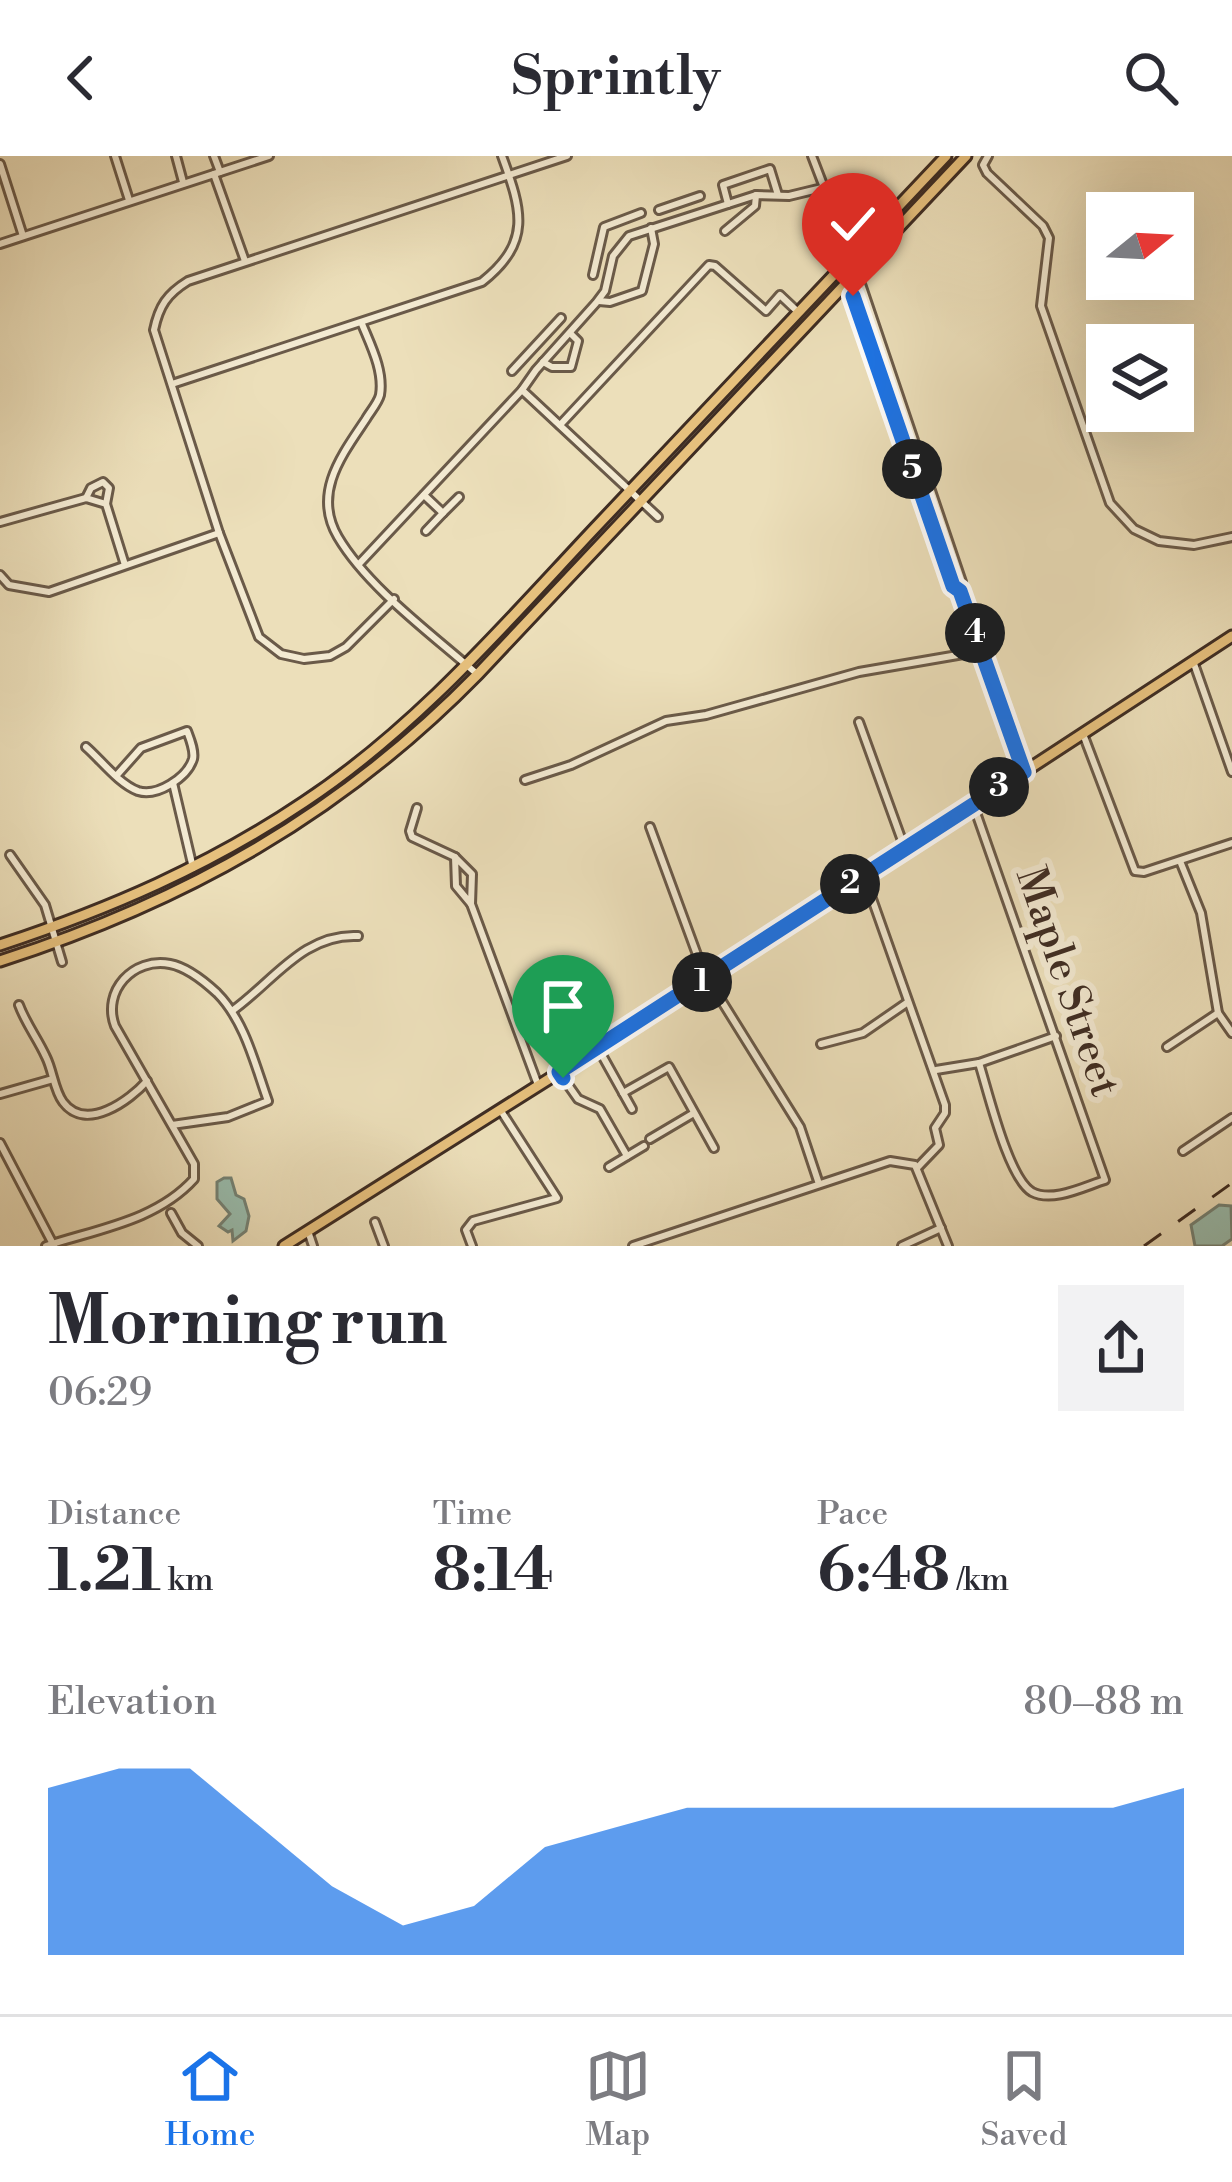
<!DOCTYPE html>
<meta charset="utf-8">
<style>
:root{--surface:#fff;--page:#f2f2f3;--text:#2b2b33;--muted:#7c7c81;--line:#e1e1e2;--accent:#1a73e8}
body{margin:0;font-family:"Libre Bodoni",serif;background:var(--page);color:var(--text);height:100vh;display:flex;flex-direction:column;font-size:45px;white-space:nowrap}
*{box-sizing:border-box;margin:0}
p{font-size:39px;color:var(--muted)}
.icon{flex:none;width:66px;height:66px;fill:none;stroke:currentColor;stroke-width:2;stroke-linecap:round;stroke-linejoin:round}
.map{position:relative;height:1090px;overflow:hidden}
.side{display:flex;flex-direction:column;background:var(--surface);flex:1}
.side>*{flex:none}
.needle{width:78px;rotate:72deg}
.controls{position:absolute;left:1086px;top:36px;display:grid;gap:24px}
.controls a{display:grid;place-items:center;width:108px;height:108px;border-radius:0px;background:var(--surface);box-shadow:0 12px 48px #0002;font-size:60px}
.pin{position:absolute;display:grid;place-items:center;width:102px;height:102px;color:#fff;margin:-123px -51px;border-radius:50% 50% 50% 0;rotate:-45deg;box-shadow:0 0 12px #0007}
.pin .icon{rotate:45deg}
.km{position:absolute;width:60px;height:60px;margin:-30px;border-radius:50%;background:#222;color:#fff;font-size:33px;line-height:60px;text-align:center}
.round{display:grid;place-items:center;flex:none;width:126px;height:126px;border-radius:0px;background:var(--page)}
.overview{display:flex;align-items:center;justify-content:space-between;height:204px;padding:0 48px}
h1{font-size:66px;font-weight:700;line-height:90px}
.stats{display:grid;grid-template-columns:repeat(3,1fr);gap:18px;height:204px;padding:12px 48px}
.stats div{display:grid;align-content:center}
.stats b{font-size:60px;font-weight:700}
.stats small{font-size:33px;font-weight:400}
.stats p{font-size:33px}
.chart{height:336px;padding:24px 48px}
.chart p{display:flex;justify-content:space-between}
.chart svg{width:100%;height:216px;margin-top:12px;fill:var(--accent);opacity:.7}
header{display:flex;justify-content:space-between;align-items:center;height:156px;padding:0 48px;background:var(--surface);font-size:54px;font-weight:700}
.tab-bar{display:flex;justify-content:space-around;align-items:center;height:168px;border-top:3px solid var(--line);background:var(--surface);font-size:33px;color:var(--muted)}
.tab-bar a{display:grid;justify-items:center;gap:6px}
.tab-bar .current{color:var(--accent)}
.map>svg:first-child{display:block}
</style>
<header><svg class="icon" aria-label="back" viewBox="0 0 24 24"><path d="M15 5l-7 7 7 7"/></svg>Sprintly<svg class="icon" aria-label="search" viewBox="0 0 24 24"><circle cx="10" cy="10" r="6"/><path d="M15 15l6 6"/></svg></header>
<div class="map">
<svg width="1232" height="1090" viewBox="0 0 1232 1090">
<rect width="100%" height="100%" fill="#ecdfba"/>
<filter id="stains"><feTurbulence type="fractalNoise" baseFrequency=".00167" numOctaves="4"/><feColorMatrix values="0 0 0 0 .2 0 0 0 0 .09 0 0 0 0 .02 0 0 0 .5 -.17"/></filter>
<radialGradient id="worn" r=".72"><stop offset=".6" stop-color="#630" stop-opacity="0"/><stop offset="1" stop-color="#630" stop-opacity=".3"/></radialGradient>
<g fill="#99bdae" stroke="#758376" stroke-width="3">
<path d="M224,1022H231L236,1039L244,1043L249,1060L246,1075L233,1085L232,1074L228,1076L219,1070L230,1058L217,1043V1026Z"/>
<path d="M1219,1049L1231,1050L1232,1083L1222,1090H1195L1191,1069Z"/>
</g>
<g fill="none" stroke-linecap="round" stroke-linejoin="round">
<g stroke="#6a5a49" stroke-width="12">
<g id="minor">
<path d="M115,0L129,44"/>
<path d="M176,0L183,26"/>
<path d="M214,0L220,16"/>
<path d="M812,0L862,131L962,426L960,435L967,457L1024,616"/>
<path d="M988,0L983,9L987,17L1043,70L1049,82L1041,150L1110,347L1134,373L1159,385L1194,389L1232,381"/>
<path d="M0,8L23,80"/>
<path d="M214,18L245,105"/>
<path d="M728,48L723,29L770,13L778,39"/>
<path d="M659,54L700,40"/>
<path d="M725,75L755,50L756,39"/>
<path d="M0,88L269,0"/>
<path d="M848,106V125L953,430L960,435"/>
<path d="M593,119L604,71L641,57"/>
<path d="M599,145L610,146L642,135L654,88L651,72"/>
<path d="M362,168C371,190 384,215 380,239C378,247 370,256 366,263C342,299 312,337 338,381C368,432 433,479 477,518"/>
<path d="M543,206L552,211H571L578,185L570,177"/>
<path d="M512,215L561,162"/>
<path d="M172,228L482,126C532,86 522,55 502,0"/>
<path d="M522,234L658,361"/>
<path d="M560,269L709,109L715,110L766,155L780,139L798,156"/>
<path d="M424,339L443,357L426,375"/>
<path d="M86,342L91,332L103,326L109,332L106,348"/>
<path d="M443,357L459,341"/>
<path d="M0,366L86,342L106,348L125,409"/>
<path d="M359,408L522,234L536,214L596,147L605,135L613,100L629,80L756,39L789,40L822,32"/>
<path d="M0,419L9,429L49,436L219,377"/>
<path d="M394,443L346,491L330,500L304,503L281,498L259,481L219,377L154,174C159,150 167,138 188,125L567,0"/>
<path d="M1193,505L1232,616"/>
<path d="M859,566L905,693"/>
<path d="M1083,578L1135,715L1144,716L1232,687"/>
<path d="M86,591C101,604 119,628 138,635C157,641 187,622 193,603C195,595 190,583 187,575L141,592L117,619"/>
<path d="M525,624L571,609L666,565L706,559L859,516L981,495"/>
<path d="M173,627L193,712"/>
<path d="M974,651L1105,1024C1085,1030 1053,1047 1032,1036C1008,1022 988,935 979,907"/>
<path d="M417,652L410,675L412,681L455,701"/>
<path d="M650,671L703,815L800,971L819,1028"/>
<path d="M10,699L45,749L62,806"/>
<path d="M455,701L472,718L471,748L456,730Z"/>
<path d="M1180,705L1201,757L1218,857L1232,877"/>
<path d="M865,723L945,949V957L935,972L939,989L917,1012"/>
<path d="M471,748L538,929"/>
<path d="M19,849C26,868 38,883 46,901C53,915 54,934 63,946C86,977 130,944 147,925"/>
<path d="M232,855C272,827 303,777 358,780"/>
<path d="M821,888L863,877L908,846"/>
<path d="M1167,891L1218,857"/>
<path d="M598,892L632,953"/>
<path d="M936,914L979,907L1056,880"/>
<path d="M559,916L578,943L600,953L627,1000"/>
<path d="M623,937L669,911L714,992"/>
<path d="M0,938L53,923"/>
<path d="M650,983L694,957"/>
<path d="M0,987L54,1090"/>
<path d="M1183,995L1232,962"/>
<path d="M609,1011L644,990"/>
<path d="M171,1057L182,1077L198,1090"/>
<path d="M375,1066L384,1090"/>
<path d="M308,1075L313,1090"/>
<path d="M46,1090C97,1073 156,1065 194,1023V1008L115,870C102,835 133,801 170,808C187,811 204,825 217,837C245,865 255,909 268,945L228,961L172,969"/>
<path d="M472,1090L466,1074L473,1065L557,1042L501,955"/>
<path d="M633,1090L890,1005L915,1009L948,1090"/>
<path d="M902,1090L941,1072"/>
</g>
</g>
<g stroke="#3f2d23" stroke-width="15">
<g id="major">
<path d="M0,789C109,753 209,710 304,646C416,572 504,469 595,372C712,248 829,124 946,0"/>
<path d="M0,805C186,745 340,659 478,518L966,0"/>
<path d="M284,1090L709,822L1232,480"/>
</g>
</g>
<use href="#minor" stroke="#f3ead2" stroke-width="6"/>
<use href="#major" stroke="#e6c07d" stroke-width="9"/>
<path stroke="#3f2d23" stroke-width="3" stroke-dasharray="21 21" stroke-linecap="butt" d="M1144,1090L1232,1027"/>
</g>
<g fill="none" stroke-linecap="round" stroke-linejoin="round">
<g stroke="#fff" stroke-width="24">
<path id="route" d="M563,922L559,916L1024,616L960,435L953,430L853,140"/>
</g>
<use href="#route" stroke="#1a73e8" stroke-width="15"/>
</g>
<g text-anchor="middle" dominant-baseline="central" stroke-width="12" stroke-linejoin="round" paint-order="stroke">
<g font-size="42" fill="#3f2d23" stroke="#f3ead2">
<text transform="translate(1067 826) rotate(71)">Maple Street</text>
</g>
</g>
<rect width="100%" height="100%" filter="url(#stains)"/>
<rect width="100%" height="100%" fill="url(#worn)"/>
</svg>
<div class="controls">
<a><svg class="needle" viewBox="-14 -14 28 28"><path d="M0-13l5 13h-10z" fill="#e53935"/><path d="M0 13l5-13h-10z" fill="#7c7c81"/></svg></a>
<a><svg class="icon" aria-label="layers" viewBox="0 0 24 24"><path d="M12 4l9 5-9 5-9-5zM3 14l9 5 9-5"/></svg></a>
</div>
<div class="pin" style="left:563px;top:922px;background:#1e9e55"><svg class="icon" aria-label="arrive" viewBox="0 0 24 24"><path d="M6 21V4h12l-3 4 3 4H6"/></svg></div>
<div class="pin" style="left:853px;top:140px;background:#d93025"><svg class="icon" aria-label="check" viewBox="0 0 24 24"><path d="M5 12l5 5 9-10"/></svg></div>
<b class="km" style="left:702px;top:826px">1</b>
<b class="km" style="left:850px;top:728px">2</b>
<b class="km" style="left:999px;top:631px">3</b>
<b class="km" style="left:975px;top:477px">4</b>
<b class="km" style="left:912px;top:313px">5</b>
</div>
<section class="side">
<div class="overview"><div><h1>Morning run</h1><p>06:29</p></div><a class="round"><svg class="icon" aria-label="share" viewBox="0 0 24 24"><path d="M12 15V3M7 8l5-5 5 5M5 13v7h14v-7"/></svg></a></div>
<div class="stats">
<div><p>Distance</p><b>1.21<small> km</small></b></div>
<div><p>Time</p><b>8:14</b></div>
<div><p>Pace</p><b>6:48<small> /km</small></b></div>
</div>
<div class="chart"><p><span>Elevation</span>80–88 m</p>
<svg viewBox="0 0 160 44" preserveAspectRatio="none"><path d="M0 44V10L10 6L20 6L30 18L40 30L50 38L60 34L70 22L80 18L90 14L100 14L110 14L120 14L130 14L140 14L150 14L160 10V44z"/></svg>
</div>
</section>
<nav class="tab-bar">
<a class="current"><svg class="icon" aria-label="home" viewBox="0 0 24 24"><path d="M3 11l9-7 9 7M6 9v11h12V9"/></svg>Home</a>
<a><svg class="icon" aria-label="map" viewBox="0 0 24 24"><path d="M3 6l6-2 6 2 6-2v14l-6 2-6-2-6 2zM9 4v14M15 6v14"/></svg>Map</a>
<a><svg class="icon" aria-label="saved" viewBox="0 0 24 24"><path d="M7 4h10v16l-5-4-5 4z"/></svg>Saved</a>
</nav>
